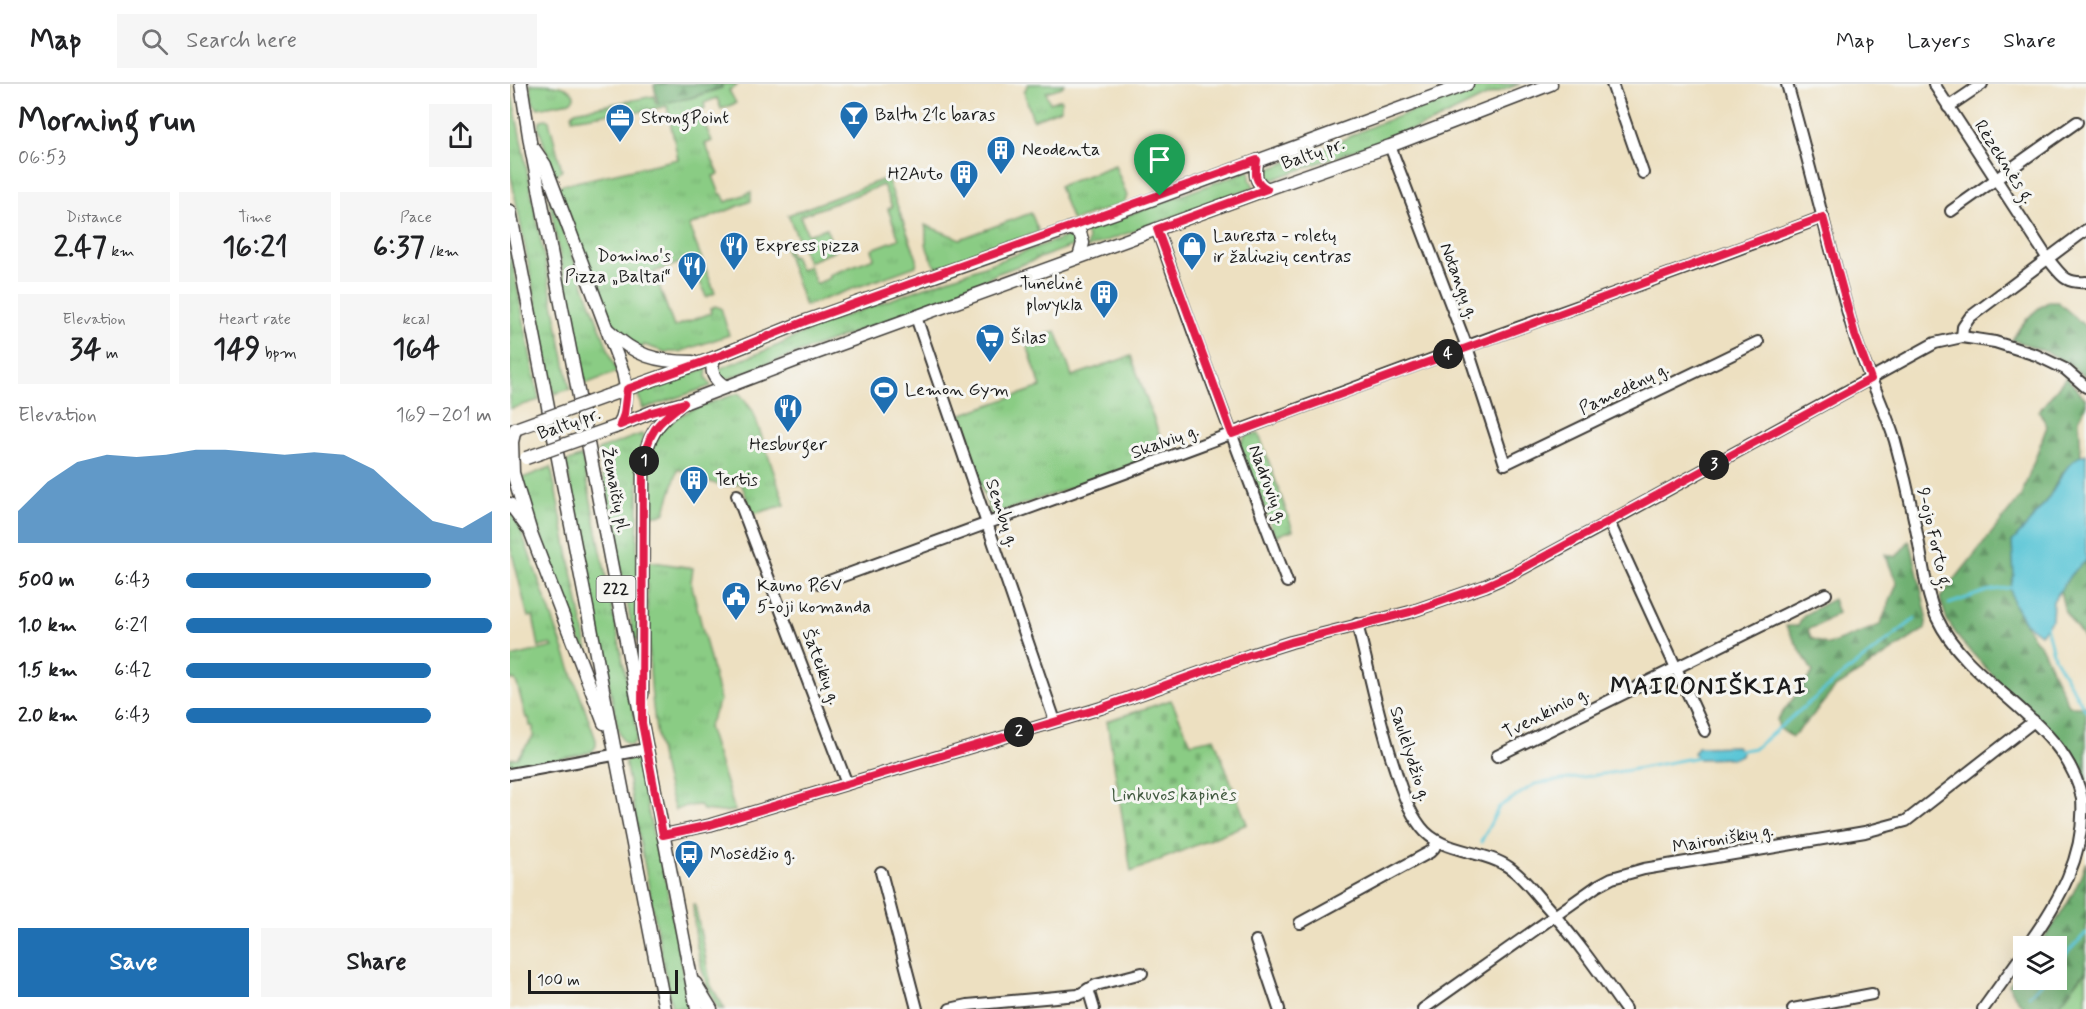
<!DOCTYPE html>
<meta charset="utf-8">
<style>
:root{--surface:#fff;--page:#f6f6f6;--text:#202124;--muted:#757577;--line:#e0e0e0;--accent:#1f6fb2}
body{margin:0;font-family:Mynerve,sans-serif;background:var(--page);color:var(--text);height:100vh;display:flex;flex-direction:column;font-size:22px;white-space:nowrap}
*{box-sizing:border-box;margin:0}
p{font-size:20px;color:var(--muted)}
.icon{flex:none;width:33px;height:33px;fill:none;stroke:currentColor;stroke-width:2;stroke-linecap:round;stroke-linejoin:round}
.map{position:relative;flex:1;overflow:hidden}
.side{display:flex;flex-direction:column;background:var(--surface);width:510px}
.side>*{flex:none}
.tools{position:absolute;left:1503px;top:852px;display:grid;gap:12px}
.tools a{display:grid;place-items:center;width:54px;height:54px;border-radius:0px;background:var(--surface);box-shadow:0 6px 24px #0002;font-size:30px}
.scale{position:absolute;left:18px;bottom:15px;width:150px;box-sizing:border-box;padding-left:6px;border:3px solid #1c1c1c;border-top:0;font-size:16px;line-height:21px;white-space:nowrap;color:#1c1c1c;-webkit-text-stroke:4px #f6f6f2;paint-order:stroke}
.pin{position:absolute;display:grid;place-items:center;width:51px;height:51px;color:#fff;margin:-62px -26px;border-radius:50% 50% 50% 0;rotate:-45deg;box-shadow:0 0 6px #0007}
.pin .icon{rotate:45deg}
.km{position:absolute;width:30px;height:30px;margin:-15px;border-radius:50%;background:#222;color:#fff;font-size:16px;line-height:30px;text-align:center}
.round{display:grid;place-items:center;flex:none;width:63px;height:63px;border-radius:0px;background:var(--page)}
.summary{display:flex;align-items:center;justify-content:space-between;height:102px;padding:0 18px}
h1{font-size:33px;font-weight:700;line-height:45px}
.stats{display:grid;grid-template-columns:repeat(3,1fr);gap:9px;height:102px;padding:6px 18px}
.stats div{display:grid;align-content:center;border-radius:0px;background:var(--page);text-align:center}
.stats b{font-size:30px;font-weight:700}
.stats small{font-size:16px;font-weight:400}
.stats p{font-size:16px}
.chart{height:168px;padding:12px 18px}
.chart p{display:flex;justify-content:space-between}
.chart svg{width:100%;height:108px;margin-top:6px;fill:var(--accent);opacity:.7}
.action{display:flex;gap:12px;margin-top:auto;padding:12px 18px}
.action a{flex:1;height:69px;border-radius:0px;background:var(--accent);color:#fff;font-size:24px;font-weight:700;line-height:69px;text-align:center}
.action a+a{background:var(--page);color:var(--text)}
ul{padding:0 18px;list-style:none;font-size:20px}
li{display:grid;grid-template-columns:96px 72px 1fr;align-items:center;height:45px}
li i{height:15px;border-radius:8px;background:var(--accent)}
header{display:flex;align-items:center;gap:36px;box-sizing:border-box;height:84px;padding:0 30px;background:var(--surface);border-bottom:2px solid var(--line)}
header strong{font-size:28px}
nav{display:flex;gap:33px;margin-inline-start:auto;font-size:21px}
.search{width:420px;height:54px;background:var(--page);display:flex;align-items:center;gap:15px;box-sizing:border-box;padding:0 21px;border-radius:0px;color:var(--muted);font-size:22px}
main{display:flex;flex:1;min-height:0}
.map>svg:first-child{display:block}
</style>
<header>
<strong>Map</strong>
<div class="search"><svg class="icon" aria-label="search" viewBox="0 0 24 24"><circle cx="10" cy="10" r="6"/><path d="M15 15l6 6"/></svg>Search here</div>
<nav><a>Map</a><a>Layers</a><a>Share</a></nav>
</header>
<main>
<section class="side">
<div class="summary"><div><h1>Morning run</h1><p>06:53</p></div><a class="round"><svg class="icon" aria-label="share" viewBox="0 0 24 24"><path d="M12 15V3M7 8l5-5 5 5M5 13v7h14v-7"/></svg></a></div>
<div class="stats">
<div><p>Distance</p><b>2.47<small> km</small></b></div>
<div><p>Time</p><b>16:21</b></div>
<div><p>Pace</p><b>6:37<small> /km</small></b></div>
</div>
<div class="stats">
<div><p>Elevation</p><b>34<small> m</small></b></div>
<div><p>Heart rate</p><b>149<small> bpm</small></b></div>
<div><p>kcal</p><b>164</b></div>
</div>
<div class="chart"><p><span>Elevation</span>169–201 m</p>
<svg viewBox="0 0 160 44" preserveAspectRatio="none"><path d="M0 44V31L10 19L20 11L30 8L40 9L50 8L60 6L70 6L80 7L90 8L100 7L110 8L120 14L130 25L140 35L150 38L160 31V44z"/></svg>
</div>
<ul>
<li><b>500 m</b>6:43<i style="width:80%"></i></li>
<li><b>1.0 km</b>6:21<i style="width:100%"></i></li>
<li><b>1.5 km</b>6:42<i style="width:80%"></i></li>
<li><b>2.0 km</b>6:43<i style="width:80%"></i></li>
</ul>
<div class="action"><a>Save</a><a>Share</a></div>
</section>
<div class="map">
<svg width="1576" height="925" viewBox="0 0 1576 925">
<defs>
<pattern id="grass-tufts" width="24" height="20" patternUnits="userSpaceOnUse" patternTransform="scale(1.5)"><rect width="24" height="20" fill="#8acc84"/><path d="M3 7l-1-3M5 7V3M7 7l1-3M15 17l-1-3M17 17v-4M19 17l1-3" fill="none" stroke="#76af71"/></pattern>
<pattern id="forest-firs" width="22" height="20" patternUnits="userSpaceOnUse" patternTransform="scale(1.5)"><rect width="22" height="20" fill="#6fb072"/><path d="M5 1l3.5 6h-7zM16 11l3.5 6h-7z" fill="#5a8e5d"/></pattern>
<pattern id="cemetery-stones" width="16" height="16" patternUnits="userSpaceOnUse" patternTransform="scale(1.5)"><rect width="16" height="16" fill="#8acc84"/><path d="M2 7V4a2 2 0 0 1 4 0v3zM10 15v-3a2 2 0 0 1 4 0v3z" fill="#76af71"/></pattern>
</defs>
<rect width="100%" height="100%" fill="#f6f6f2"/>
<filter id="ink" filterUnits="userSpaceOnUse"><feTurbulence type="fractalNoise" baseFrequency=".0167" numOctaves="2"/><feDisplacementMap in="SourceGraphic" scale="12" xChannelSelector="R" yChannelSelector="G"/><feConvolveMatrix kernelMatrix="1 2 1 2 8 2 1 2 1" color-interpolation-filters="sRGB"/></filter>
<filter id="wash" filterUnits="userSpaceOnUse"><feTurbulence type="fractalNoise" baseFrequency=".008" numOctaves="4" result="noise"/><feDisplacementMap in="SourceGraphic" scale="24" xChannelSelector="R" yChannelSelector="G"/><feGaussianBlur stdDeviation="1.35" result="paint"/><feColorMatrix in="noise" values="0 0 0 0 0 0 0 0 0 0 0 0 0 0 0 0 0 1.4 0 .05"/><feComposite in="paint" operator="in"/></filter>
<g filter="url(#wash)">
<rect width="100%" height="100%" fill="#ede0c1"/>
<g fill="url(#grass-tufts)" stroke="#537450" stroke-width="1.5">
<path d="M0,0L60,305L44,310L0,87Z"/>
<path d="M20,0C34,0 65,0 64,14L60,18L28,24L23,19Z"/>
<path d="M211,0H226L227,2L219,6L226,19L211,25L207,14L194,19L195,24L189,27L202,57L195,60L209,90L203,92L210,110H212L216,118L241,108V117L179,142L205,209L196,213L181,175L144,188L164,243L201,229L200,225L205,222L211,224L219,251L169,268H155L134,261L131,265C116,257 106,244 97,230L48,102L168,75L157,22L105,33L108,28L62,35V31L65,27L144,12L146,20L180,14L212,4Z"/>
<path d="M518,0H554L552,3L536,8L540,19L551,15V25L523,36L514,8Z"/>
<path d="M976,0H1010L974,13L923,38L759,97L753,96L752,88L754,87L814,64L865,41Z"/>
<path d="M36,35L39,37L52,86L47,91H44L28,42L31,36Z"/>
<path d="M605,81L617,112L614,119L562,137L549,102Z"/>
<path d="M740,86V95L744,103L577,164L578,153L574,147Z"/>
<path d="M377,94L407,175L406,182L295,222L272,157H275L281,173L284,172L290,186L299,182L306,200L320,194L319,191L364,174L362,165L389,155L378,125L382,123L373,101L290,132L298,151L316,144L325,167L298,178L278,131Z"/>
<path d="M40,113L107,288L75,300L39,116Z"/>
<path d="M521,129L529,148L431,183L425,182C421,174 416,166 416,157C415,151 417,148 415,141L450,155Z"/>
<path d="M558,152H561L564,155L565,161L562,162L486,190L446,211L217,295H212L208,288L211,284L269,261L307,242Z"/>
<path d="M0,165L29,316L0,325Z"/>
<path d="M546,247L562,292L621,272L657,372L481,431L447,332L531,303L516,258Z"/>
<path d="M197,284L196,293L201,302L133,325L127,308Z"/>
<path d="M229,309L243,327L275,421L243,430L231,399L213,403L168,385L154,430L139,432C139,414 136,394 138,376C142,331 194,322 229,309Z"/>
<path d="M131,350L134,351L129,372L127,476L128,555L127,556L124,555L88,366Z"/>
<path d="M738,350H749L783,446L765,452L730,362L733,355Z"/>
<path d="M72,372L127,648V654L122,661C110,660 110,650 107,640L56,378Z"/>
<path d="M41,383L79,573L77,575L10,395Z"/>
<path d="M0,425L10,444L86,656V662L82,668L0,686V675L7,674L23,653V642H20L19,634H16L7,600L4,595L0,596V573L43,563L41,560L29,563L23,532L18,533L0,461Z"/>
<path d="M136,477L183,484L181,498L210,616L198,643L225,727L212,728L193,726L190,721L176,722L165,726C137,647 139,560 136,477Z"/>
<path d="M121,673L126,676L128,680L143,749L156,798L180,925H162L115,678L118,674Z"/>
<path d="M183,820H185L201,902L215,925H208C189,890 185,859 183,820Z"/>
<path d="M1576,886V925H1546Z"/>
</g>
<g fill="url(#forest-firs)" stroke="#466647" stroke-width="1.5">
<path d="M147,0H211L212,3L180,14L148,20L144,1Z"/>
<path d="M1538,218H1548L1576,243V294C1555,274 1530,264 1502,256C1510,241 1523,227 1538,218Z"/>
<path d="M1556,293L1576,315V322L1569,335L1571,371L1551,390L1539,413L1519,439L1502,458L1504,492L1500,504L1504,520L1524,555L1532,564L1559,622H1576V698L1565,676L1541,648L1503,613L1450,556L1437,536L1430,514L1511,412L1537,342L1529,327Z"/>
<path d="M1399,457L1402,464L1417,532L1415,545L1325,604L1303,631L1282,653L1269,644L1267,636L1303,588L1276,542H1288L1294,531L1323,515L1328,529L1307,542L1298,545L1301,554L1318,561L1370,541L1387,500L1375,470L1386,473Z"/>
<path d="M1576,477V557L1555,528L1550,507L1561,490Z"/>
<path d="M1576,778V886L1546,925H1515L1501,907L1499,901L1513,882L1514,896H1546V862H1528C1548,836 1566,810 1576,778Z"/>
</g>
<path fill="url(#cemetery-stones)" stroke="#537450" stroke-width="1.5" d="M661,616L681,659L704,654L737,740L621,788L597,637Z"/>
<g fill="#5cc6d7" stroke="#3c717a" stroke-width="1.5">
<path d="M1576,370V477L1561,490L1543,517L1542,536L1530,550L1515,539L1504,520L1500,504L1504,492L1502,458C1514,445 1526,431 1536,417C1548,402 1555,375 1576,370Z"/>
<path d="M1226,662L1232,669L1231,671L1224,674L1189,675L1184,669L1188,663Z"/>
</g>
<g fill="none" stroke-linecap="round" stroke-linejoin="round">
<g stroke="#5cc6d7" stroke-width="3">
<path d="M1439,520L1477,507L1504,503"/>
<path d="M1536,542L1544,573L1576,627"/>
<path d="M1228,667L1245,664L1330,593L1405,535"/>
<path d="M971,758L989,723L1025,700L1120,686L1188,673"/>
<path d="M1546,881L1576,849"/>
<path d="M1519,912L1534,896"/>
</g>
</g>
</g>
<g filter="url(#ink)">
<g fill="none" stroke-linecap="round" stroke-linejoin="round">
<g stroke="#3b3935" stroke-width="14">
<g id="minor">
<path d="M1102,0L1133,89"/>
<path d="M1277,0C1301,83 1320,167 1344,250C1355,286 1374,321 1385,357C1394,389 1402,423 1408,455C1413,481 1416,510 1427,534C1460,604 1557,636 1572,715C1576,772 1548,819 1517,862"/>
<path d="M1424,0L1538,175C1551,190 1554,200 1576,198"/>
<path d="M1438,23L1472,0"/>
<path d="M880,62L957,263L995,380L1248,258"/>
<path d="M1441,127L1567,38"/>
<path d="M647,145L684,250L777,498"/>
<path d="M406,233L545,637"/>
<path d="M1452,253L1453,243L1460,233L1576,146"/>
<path d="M227,411L337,700"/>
<path d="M1099,438L1195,647"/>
<path d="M311,500C526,423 741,342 955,263C1075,219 1195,179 1313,133"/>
<path d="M847,540C860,589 869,638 885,685C891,705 898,726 911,743C931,770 974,765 1000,784C1013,793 1022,806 1032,817C1063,851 1089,888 1115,925"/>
<path d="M987,672L1316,510"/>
<path d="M0,690L136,665"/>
<path d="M153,751L200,741L591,624L740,571L781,558L900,528L975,502L1004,489L1099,438L1425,259L1452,253L1485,258L1526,271L1555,285L1576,303"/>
<path d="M371,788L407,925"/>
<path d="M790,839L920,768L924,764L927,757"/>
<path d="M746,857L769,925"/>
<path d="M578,905L584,925"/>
<path d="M440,925L458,921L568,911L586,901L632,889"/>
<path d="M913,925L1087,802L1102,794L1134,785L1355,748L1396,737L1524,637"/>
<path d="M1283,925L1362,910"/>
<path d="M1473,925L1514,868"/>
</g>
</g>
<g stroke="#3b3935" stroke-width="15">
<g id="major">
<path d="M11,0L20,58L187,925"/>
<path d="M24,65L35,81L113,288C118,307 117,323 110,341"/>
<path d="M747,77C745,90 744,98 757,105"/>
<path d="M0,127L155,925"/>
<path d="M560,144L570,149L573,159L569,173"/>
<path d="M98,246C126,272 145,278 183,278"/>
<path d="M204,274C200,288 203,295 216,303"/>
<path d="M97,312L204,274L296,237L627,121L957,0"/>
<path d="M105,343L142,328L174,319L287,276L757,105L880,62L1041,0"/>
<path d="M5,345L2,358L3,389L21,449L94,639"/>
<path d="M0,420L17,443"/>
<path d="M132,611L133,382C137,355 146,339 168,323"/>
<path d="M185,899L201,925"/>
</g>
</g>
<use href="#minor" stroke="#fff" stroke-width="10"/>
<use href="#major" stroke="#fff" stroke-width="12"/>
<g stroke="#3b3935" stroke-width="15" stroke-linecap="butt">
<g id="major-bridge">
<path d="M8,344L97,312"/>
<path d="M16,374L105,343"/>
</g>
</g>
<use href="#major-bridge" stroke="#fff" stroke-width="12"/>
</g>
</g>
<g fill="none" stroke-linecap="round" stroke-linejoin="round" filter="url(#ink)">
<g stroke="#fff" stroke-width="12">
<path id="route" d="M747,76C745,90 744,98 757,105L647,145L722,350L1313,133L1345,251L1361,295L1004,489L975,502L900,528L781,558L740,571L591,624L200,741L153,751L132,639L133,382C137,349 147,338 174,319L142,328L110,341L114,330L117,305L204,274L296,237Z"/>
</g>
<use href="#route" stroke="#e11d48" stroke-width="8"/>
</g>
<defs>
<g id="bar-pin" transform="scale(1.5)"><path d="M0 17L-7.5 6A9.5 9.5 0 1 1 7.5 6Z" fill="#1f6fb2" stroke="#f6f6f2"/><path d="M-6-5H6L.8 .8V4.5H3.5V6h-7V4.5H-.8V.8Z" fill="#fff"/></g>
<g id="office-pin" transform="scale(1.5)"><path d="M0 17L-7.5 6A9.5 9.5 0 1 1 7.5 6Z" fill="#1f6fb2" stroke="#f6f6f2"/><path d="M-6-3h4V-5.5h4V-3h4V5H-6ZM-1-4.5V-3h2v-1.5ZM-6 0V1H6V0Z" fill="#fff"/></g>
<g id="building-pin" transform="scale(1.5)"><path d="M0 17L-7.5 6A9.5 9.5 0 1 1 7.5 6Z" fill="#1f6fb2" stroke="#f6f6f2"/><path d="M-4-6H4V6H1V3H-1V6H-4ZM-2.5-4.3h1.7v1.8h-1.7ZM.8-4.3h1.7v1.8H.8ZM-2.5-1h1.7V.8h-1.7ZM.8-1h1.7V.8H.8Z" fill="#fff"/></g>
<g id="restaurant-pin" transform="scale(1.5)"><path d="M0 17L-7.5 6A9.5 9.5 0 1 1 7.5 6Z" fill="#1f6fb2" stroke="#f6f6f2"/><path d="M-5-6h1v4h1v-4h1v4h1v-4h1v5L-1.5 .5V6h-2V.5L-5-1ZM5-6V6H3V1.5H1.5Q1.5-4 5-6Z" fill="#fff"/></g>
<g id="shop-pin" transform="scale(1.5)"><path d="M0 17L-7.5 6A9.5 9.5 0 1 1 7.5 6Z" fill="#1f6fb2" stroke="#f6f6f2"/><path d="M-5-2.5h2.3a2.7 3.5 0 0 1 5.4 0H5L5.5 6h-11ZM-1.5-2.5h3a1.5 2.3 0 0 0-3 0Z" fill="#fff"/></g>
<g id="supermarket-pin" transform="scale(1.5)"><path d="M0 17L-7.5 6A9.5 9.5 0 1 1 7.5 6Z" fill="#1f6fb2" stroke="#f6f6f2"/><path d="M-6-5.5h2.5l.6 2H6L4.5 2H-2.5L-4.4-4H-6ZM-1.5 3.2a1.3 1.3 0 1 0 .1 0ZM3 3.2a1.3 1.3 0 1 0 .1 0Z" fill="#fff"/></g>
<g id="stadium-pin" transform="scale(1.5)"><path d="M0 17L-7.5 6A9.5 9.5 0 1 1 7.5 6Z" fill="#1f6fb2" stroke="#f6f6f2"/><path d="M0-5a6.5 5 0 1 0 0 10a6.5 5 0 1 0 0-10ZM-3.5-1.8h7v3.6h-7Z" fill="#fff"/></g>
<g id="civic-pin" transform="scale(1.5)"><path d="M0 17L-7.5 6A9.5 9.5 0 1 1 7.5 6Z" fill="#1f6fb2" stroke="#f6f6f2"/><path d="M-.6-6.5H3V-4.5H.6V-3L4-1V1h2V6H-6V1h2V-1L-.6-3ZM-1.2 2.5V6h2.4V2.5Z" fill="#fff"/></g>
<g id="bus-pin" transform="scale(1.5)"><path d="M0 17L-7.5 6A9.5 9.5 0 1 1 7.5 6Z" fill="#1f6fb2" stroke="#f6f6f2"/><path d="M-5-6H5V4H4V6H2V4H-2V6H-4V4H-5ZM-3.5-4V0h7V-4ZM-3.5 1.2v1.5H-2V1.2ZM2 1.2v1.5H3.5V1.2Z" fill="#fff"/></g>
</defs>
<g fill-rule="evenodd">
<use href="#bar-pin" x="344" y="31"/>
<use href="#office-pin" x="110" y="34"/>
<use href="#building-pin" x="491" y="66"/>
<use href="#building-pin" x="454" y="90"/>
<use href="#restaurant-pin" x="224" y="162"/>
<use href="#shop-pin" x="682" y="162"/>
<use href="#restaurant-pin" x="182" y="182"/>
<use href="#building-pin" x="594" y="210"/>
<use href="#supermarket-pin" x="480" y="254"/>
<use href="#stadium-pin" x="374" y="306"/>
<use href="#restaurant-pin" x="278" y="324"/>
<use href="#building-pin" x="184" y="396"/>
<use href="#civic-pin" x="226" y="512"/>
<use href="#bus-pin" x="179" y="770"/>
</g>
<g text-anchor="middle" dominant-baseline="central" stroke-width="6" stroke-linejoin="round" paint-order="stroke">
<rect fill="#f6f6f2" stroke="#5d5d5c" stroke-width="1.5" x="86.5" y="492" width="39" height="26" rx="4.5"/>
<g font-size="16" font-weight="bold" fill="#1c1c1c">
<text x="106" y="505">222</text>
</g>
<g font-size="18" fill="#1c1c1c" stroke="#f6f6f2" text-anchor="start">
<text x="365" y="31">Baltu 21c baras</text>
<text x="131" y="34">StrongPoint</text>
<text x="512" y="66">Neodenta</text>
<text x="433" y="90" text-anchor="end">H2Auto</text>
<text x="703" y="152">Lauresta - roletų<tspan x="703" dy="21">ir žaliuzių centras</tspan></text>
<text x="245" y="162">Express pizza</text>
<text x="161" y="172" text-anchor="end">Domino's<tspan x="161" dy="21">Pizza „Baltai“</tspan></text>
<text x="573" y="200" text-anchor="end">Tunelinė<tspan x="573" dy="21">plovykla</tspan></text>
<text x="501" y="254">Šilas</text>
<text x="395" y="306">Lemon Gym</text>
<text x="278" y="361" text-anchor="middle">Hesburger</text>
<text x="205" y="396">Tertis</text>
<text x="247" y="502">Kauno PGV<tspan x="247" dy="21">5-oji komanda</tspan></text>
<text x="200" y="770">Mosėdžio g.</text>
</g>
<g font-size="18" fill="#1c1c1c" stroke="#f6f6f2">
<text transform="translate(803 70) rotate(-19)">Baltų pr.</text>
<text transform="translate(1494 78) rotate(57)">Rėzeknės g.</text>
<text transform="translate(949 197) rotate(69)">Notangų g.</text>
<text transform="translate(1114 305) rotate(-26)">Pamedėnų g.</text>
<text transform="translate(59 340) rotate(-19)">Baltų pr.</text>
<text transform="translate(655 358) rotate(-20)">Skalvių g.</text>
<text transform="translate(758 400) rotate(69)">Nadruvių g.</text>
<text transform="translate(105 406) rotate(79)">Žemaičių pl.</text>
<text transform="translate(492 429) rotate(71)">Sembų g.</text>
<text transform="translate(1424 454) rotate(77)">9-ojo Forto g.</text>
<text transform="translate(311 583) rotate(69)">Šateikių g.</text>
<text transform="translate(1036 629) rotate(-27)">Tvenkinio g.</text>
<text transform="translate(900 670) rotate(72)">Saulėlydžio g.</text>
<text transform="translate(1213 755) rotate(-10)">Maironiškių g.</text>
</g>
<g font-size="18" fill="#425a40" stroke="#f6f6f2">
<text x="664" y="711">Linkuvos kapinės</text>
</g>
<g font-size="24" font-weight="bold" letter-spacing="1.5" fill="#1c1c1c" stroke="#f6f6f2">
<text x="1199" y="603">MAIRONIŠKIAI</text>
</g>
</g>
</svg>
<div class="tools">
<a><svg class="icon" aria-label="layers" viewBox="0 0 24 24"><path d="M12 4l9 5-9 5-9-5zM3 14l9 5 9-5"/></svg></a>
</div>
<div class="scale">100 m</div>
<div class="pin" style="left:650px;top:112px;background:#1e9e55"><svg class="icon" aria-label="arrive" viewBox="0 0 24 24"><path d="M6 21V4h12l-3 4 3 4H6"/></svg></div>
<b class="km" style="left:134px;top:377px">1</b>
<b class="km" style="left:509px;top:648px">2</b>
<b class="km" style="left:1204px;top:381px">3</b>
<b class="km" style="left:938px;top:270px">4</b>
</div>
</main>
